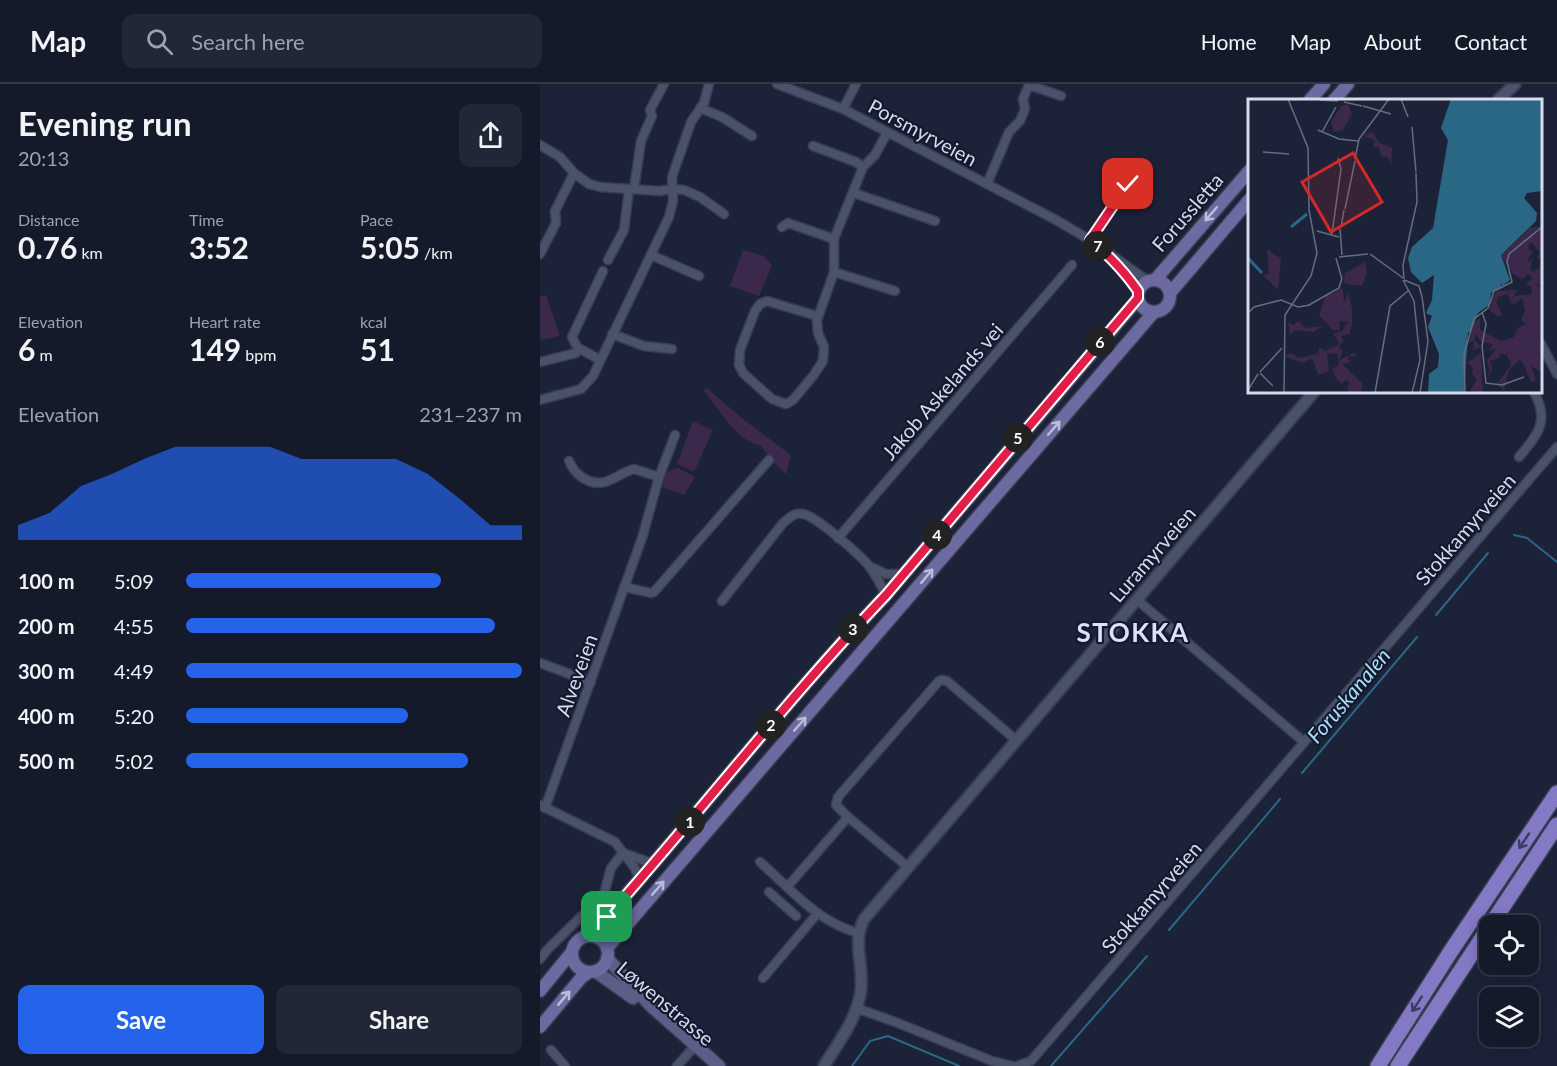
<!DOCTYPE html>
<meta charset="utf-8">
<style>
:root{--surface:#151a2b;--page:#222737;--text:#f1f3f6;--muted:#9da1a9;--line:#343847;--accent:#2563eb}
body{margin:0;font-family:Lato,sans-serif;background:var(--page);color:var(--text);height:100vh;display:flex;flex-direction:column;font-size:22px;white-space:nowrap}
*{box-sizing:border-box;margin:0}
p{font-size:20px;color:var(--muted)}
.icon{flex:none;width:33px;height:33px;fill:none;stroke:currentColor;stroke-width:2;stroke-linecap:round;stroke-linejoin:round}
.map{position:relative;flex:1;overflow:hidden}
.details{display:flex;flex-direction:column;background:var(--surface);width:540px}
.details>*{flex:none}
.tools{position:absolute;left:939px;top:831px;display:grid;gap:12px}
.tools a{display:grid;place-items:center;width:60px;height:60px;border-radius:12px;background:var(--surface);box-shadow:0 3px 15px #0003,0 0 0 2px var(--line);font-size:30px}
.pin{position:absolute;display:grid;place-items:center;width:51px;height:51px;color:#fff;margin:-26px;border-radius:12px;box-shadow:0 3px 9px #0006}
.km{position:absolute;width:30px;height:30px;margin:-15px;border-radius:50%;background:#222;color:#fff;font-size:16px;line-height:30px;text-align:center}
.round{display:grid;place-items:center;flex:none;width:63px;height:63px;border-radius:12px;background:var(--page)}
.overview{display:flex;align-items:center;justify-content:space-between;height:102px;padding:0 18px}
h1{font-size:33px;font-weight:700;line-height:45px}
.figures{display:grid;grid-template-columns:repeat(3,1fr);gap:9px;height:102px;padding:6px 18px}
.figures div{display:grid;align-content:center}
.figures b{font-size:30px;font-weight:700}
.figures small{font-size:16px;font-weight:400}
.figures p{font-size:16px}
.chart{height:168px;padding:12px 18px}
.chart p{display:flex;justify-content:space-between}
.chart svg{width:100%;height:108px;margin-top:6px;fill:var(--accent);opacity:.7}
.primary-button{display:flex;gap:12px;margin-top:auto;padding:12px 18px}
.primary-button a{flex:1;height:69px;border-radius:12px;background:var(--accent);color:#fff;font-size:24px;font-weight:700;line-height:69px;text-align:center}
.primary-button a+a{background:var(--page);color:var(--text)}
ul{padding:0 18px;list-style:none;font-size:20px}
li{display:grid;grid-template-columns:96px 72px 1fr;align-items:center;height:45px}
li i{height:15px;border-radius:8px;background:var(--accent)}
header{display:flex;align-items:center;gap:36px;box-sizing:border-box;height:84px;padding:0 30px;background:var(--surface);border-bottom:2px solid var(--line)}
header strong{font-size:28px}
nav{display:flex;gap:33px;margin-inline-start:auto;font-size:21px}
.search{width:420px;height:54px;background:var(--page);display:flex;align-items:center;gap:15px;box-sizing:border-box;padding:0 21px;border-radius:12px;color:var(--muted);font-size:22px}
main{display:flex;flex:1;min-height:0}
.map>svg:first-child{display:block}
</style>
<header>
<strong>Map</strong>
<div class="search"><svg class="icon" aria-label="search" viewBox="0 0 24 24"><circle cx="10" cy="10" r="6"/><path d="M15 15l6 6"/></svg>Search here</div>
<nav><a>Home</a><a>Map</a><a>About</a><a>Contact</a></nav>
</header>
<main>
<section class="details">
<div class="overview"><div><h1>Evening run</h1><p>20:13</p></div><a class="round"><svg class="icon" aria-label="share" viewBox="0 0 24 24"><path d="M12 15V3M7 8l5-5 5 5M5 13v7h14v-7"/></svg></a></div>
<div class="figures">
<div><p>Distance</p><b>0.76<small> km</small></b></div>
<div><p>Time</p><b>3:52</b></div>
<div><p>Pace</p><b>5:05<small> /km</small></b></div>
</div>
<div class="figures">
<div><p>Elevation</p><b>6<small> m</small></b></div>
<div><p>Heart rate</p><b>149<small> bpm</small></b></div>
<div><p>kcal</p><b>51</b></div>
</div>
<div class="chart"><p><span>Elevation</span>231–237 m</p>
<svg viewBox="0 0 160 44" preserveAspectRatio="none"><path d="M0 44V38L10 33L20 22L30 17L40 11L50 6L60 6L70 6L80 6L90 11L100 11L110 11L120 11L130 17L140 27L150 38L160 38V44z"/></svg>
</div>
<ul>
<li><b>100 m</b>5:09<i style="width:76%"></i></li>
<li><b>200 m</b>4:55<i style="width:92%"></i></li>
<li><b>300 m</b>4:49<i style="width:100%"></i></li>
<li><b>400 m</b>5:20<i style="width:66%"></i></li>
<li><b>500 m</b>5:02<i style="width:84%"></i></li>
</ul>
<div class="primary-button"><a>Save</a><a>Share</a></div>
</section>
<div class="map">
<svg width="1017" height="982" viewBox="0 0 1017 982">
<rect width="100%" height="100%" fill="#1c2339"/>
<g fill="#3b284a">
<path d="M203,166L224,172L232,182L219,212L190,202Z"/>
<path d="M6,211L20,252L0,256V213Z"/>
<path d="M166,303L203,335L251,371L246,390L233,378L221,362C196,356 180,327 164,307Z"/>
<path d="M153,337L173,346L154,388L137,380Z"/>
<path d="M138,384L155,393L144,411L122,403L127,388Z"/>
</g>
<g fill="none" stroke-linecap="round" stroke-linejoin="round">
<g stroke="#2a6785" stroke-width="2">
<path d="M974,451L987,454L1017,478"/>
<path d="M896,531L948,469"/>
<path d="M762,689L877,553"/>
<path d="M629,846L740,715"/>
<path d="M312,982L330,957L348,952L419,982"/>
<path d="M511,982L607,872"/>
</g>
<g stroke="#383d50" stroke-width="11">
<g id="minor">
<path d="M237,0L303,25L518,137L550,156L608,197"/>
<path d="M160,24L182,33L212,52"/>
<path d="M303,25L316,0"/>
<path d="M0,61L20,73L34,89L49,100L60,103L120,107L132,105L144,106L160,113L184,130"/>
<path d="M273,62L316,78L323,83"/>
<path d="M447,100L469,48L480,37L485,25L483,15L489,1L521,12"/>
<path d="M94,105L101,57L112,32L110,26L124,0"/>
<path d="M314,109L395,137"/>
<path d="M242,143L248,139L294,155"/>
<path d="M550,156L595,91"/>
<path d="M0,170L16,139L15,127L34,89"/>
<path d="M111,171L159,192"/>
<path d="M68,176L84,146L89,105"/>
<path d="M574,177L598,207"/>
<path d="M294,188L355,207"/>
<path d="M277,232L227,217L220,220L215,227L200,266L199,281L203,289L232,315L246,320L253,316L273,292L283,277L284,263L278,249L277,236L294,188V155L323,83L335,71L347,49"/>
<path d="M72,250L104,262L132,265"/>
<path d="M1000,258L1017,290"/>
<path d="M60,276L37,263L32,253L63,187"/>
<path d="M0,278L36,269"/>
<path d="M0,316L41,305L53,292L129,133L133,117L132,93L151,38L164,19L169,0"/>
<path d="M979,373C998,350 1010,337 994,308"/>
<path d="M29,377C34,387 38,392 49,397C67,404 78,389 94,385L119,393"/>
<path d="M298,454L532,181"/>
<path d="M331,483L346,490H363"/>
<path d="M84,503L111,509L114,508L229,376"/>
<path d="M596,515L764,658"/>
<path d="M182,517L243,439C249,434 255,428 263,430C276,432 320,471 329,482C336,491 341,501 346,511"/>
<path d="M0,579L51,598"/>
<path d="M0,721L75,758L94,783L100,795"/>
<path d="M5,724L102,454L119,393L135,351"/>
<path d="M308,733L296,721L298,713L399,597L402,596L407,597L476,656"/>
<path d="M83,769L114,780"/>
<path d="M220,778C252,806 276,837 318,849"/>
<path d="M248,802L308,733L368,783"/>
<path d="M229,808L256,832"/>
<path d="M0,875L7,866L64,810L71,784L83,769"/>
<path d="M223,894L277,830"/>
<path d="M316,924L358,939L452,977L472,982"/>
<path d="M11,966L25,982"/>
<path d="M137,982L155,962"/>
<path d="M477,982L491,977L1017,363"/>
</g>
</g>
<g stroke="#383d50" stroke-width="14">
<g id="tertiary">
<path d="M958,16L975,0"/>
<path d="M284,982C297,961 315,937 320,912C326,886 311,860 324,835L774,308"/>
</g>
</g>
<g stroke="#383d50" stroke-width="15">
<g id="secondary">
<path d="M67,874L111,922L179,982"/>
<path d="M55,887L93,914"/>
</g>
</g>
<g stroke="#383d50" stroke-width="15">
<g id="primary">
<path d="M770,16L784,0"/>
<path d="M794,16L808,0"/>
<circle cx="614" cy="212" r="16"/>
<path d="M615,196L710,86"/>
<path d="M630,209L710,115"/>
<path d="M50,851C152,740 242,620 346,511L598,215"/>
<circle cx="50" cy="870" r="18"/>
<path d="M67,864L614,228"/>
<path d="M0,907L31,869"/>
<path d="M0,943L41,894L49,888"/>
</g>
</g>
<g stroke="#383d50" stroke-width="18">
<g id="motorway">
<path d="M950,842L1017,741"/>
<path d="M838,982L911,867L1017,709"/>
<path d="M858,982L950,842"/>
</g>
</g>
<use href="#minor" stroke="#4a526b" stroke-width="8"/>
<use href="#tertiary" stroke="#4a526b" stroke-width="10"/>
<use href="#secondary" stroke="#5b5e86" stroke-width="12"/>
<use href="#primary" stroke="#6d69a1" stroke-width="12"/>
<use href="#motorway" stroke="#8479c5" stroke-width="15"/>
</g>
<defs><path id="oneway-shaft" d="M-6 0H5M1.5-3L5.5 0L1.5 3" fill="none" stroke-width="1.6" stroke-linecap="round" stroke-linejoin="round" transform="scale(1.5)"/></defs>
<g stroke="#bbbed8">
<use href="#oneway-shaft" transform="translate(671 130) rotate(131)"/>
<use href="#oneway-shaft" transform="translate(514 344) rotate(-49)"/>
<use href="#oneway-shaft" transform="translate(387 492) rotate(-50)"/>
<use href="#oneway-shaft" transform="translate(260 640) rotate(-49)"/>
<use href="#oneway-shaft" transform="translate(118 804) rotate(-49)"/>
<use href="#oneway-shaft" transform="translate(24 914) rotate(-50)"/>
</g>
<g stroke="#3b3b63">
<use href="#oneway-shaft" transform="translate(984 757) rotate(124)"/>
<use href="#oneway-shaft" transform="translate(877 920) rotate(123)"/>
</g>
<g fill="none" stroke-linecap="round" stroke-linejoin="round">
<g stroke="#fff" stroke-width="12">
<path id="route" d="M67,833C161,727 248,614 346,511L598,214V207C584,187 569,171 550,156L588,100"/>
</g>
<use href="#route" stroke="#e11d48" stroke-width="8"/>
</g>
<g text-anchor="middle" dominant-baseline="central" stroke-width="4.5" stroke-linejoin="round" paint-order="stroke">
<g font-size="20" fill="#d5dbea" stroke="#13192e">
<text transform="translate(383 48) rotate(28)">Porsmyrveien</text>
<text transform="translate(647 128) rotate(-49)">Forussletta</text>
<text transform="translate(402 307) rotate(-49)">Jakob Askelands vei</text>
<text transform="translate(925 445) rotate(-49)">Stokkamyrveien</text>
<text transform="translate(612 470) rotate(-49)">Luramyrveien</text>
<text transform="translate(36 591) rotate(-70)">Alveveien</text>
<text transform="translate(611 813) rotate(-49)">Stokkamyrveien</text>
<text transform="translate(126 919) rotate(40)">Løwenstrasse</text>
</g>
<g font-size="21" font-style="italic" fill="#acdefa" stroke="#13192e">
<text transform="translate(808 611) rotate(-50)">Foruskanalen</text>
</g>
<g font-size="26" font-weight="bold" letter-spacing="1.5" fill="#dae2fa" stroke="#13192e">
<text x="593" y="548">STOKKA</text>
</g>
</g>
<g transform="translate(708 15)">
<rect width="294" height="294" fill="#1c2339"/>
<path d="M100,5L104,15L95,31L86,33L83,23L93,7ZM124,33L132,44L144,49L143,67L140,58L133,57L131,48H125L127,41L116,37ZM294,127V160L289,159L292,153L283,143L280,148L285,154L280,159L281,163L285,159L282,169L285,173L294,167V186L287,185L294,189V275L283,266L288,281L283,283L274,262H270L261,271L256,292L249,285L263,266L259,256L251,254L252,258L242,262L244,271L242,275L238,277L242,273L239,261L248,250L241,251L245,245L233,243L228,235L226,240L233,249L225,251L226,242L221,244L226,224L232,219V231L253,242L266,238L270,229L278,225L273,222L277,212L274,199L267,205L263,204L260,195L250,198L248,203L254,215L251,218L242,212L243,200L249,192L271,191L266,195L264,201L267,197L283,195L284,188L278,185L285,179L280,175L274,180L264,174L253,156L282,129ZM19,150L33,160L30,191L15,176L21,175ZM118,163L119,174L114,187L96,184L97,174ZM95,189L96,204L100,194L104,209V224L102,235L93,237L95,242L91,249L95,252L91,261L106,254L110,258L101,257L100,261L105,262L94,265L115,285L113,294H99L101,283L98,281L93,285L88,279L84,270L91,266L89,254L79,255L81,272L70,276L64,259L55,264L38,258L39,256L43,254L50,259L61,257L71,254V248L77,252L92,245L85,235L94,232L101,222L91,223L92,231H85L71,216L77,198ZM50,222L58,229L74,227L66,233L48,231L42,236L40,223L45,226ZM233,254L235,294H221L229,280L224,274L225,268L219,264Z" fill="#3b284a"/>
<path d="M203,0H294V92L279,94L276,99L289,114L288,122L253,156L262,181L254,187V182L253,188L243,194L241,206L230,214L223,233H217H220L216,294H180L181,275L190,268L191,255L180,228L184,217L178,214L184,201L186,176L174,184L163,173L160,159L164,148L185,129L200,41L193,29Z" fill="#2a6785"/>
<path fill="none" stroke="#2a6785" stroke-width="3" d="M43,128L59,115M0,159L14,174"/>
<path fill="none" stroke="#666d80" stroke-width="1.5" d="M153,0L160,18M72,1L90,2M96,3L114,7M115,7L143,15M164,28L168,73M70,31L91,40L110,42M74,33L88,8M15,53L41,55M107,60L111,40L141,0M97,110L107,62M93,129L96,111M92,130L94,156M69,132L91,138M84,135L93,70L90,59M122,155L155,179M91,158L120,155M88,159L94,180M156,180L155,166L169,103L168,74M155,181L166,202L172,261L164,294M156,181L171,187L174,198L180,242L172,294M61,206L91,189L94,179M234,213L238,225L234,247L238,284L254,286L276,278M0,214L6,208L33,201L50,208L62,206M12,273L34,249M12,274L25,287M0,291L10,275M36,294L37,216L63,177L69,154L61,111L60,49L40,0M127,294L142,207L160,192M217,294L216,256L226,220L240,209L246,192L264,183L259,163L261,155L294,128"/>
<path fill="#d62828" fill-opacity="0.15" stroke="#d62828" stroke-width="3" d="M105,54L134,103L83,133L54,83Z"/>
<rect width="294" height="294" fill="none" stroke="#d5dbea" stroke-width="3"/>
</g>
</svg>
<div class="tools">
<a><svg class="icon" aria-label="locate" viewBox="0 0 24 24"><circle cx="12" cy="12" r="6"/><path d="M12 2v4M12 18v4M2 12h4M18 12h4"/></svg></a>
<a><svg class="icon" aria-label="layers" viewBox="0 0 24 24"><path d="M12 4l9 5-9 5-9-5zM3 14l9 5 9-5"/></svg></a>
</div>
<div class="pin" style="left:67px;top:833px;background:#1e9e55"><svg class="icon" aria-label="arrive" viewBox="0 0 24 24"><path d="M6 21V4h12l-3 4 3 4H6"/></svg></div>
<div class="pin" style="left:588px;top:100px;background:#d93025"><svg class="icon" aria-label="check" viewBox="0 0 24 24"><path d="M5 12l5 5 9-10"/></svg></div>
<b class="km" style="left:150px;top:738px">1</b>
<b class="km" style="left:231px;top:641px">2</b>
<b class="km" style="left:313px;top:545px">3</b>
<b class="km" style="left:397px;top:451px">4</b>
<b class="km" style="left:478px;top:354px">5</b>
<b class="km" style="left:560px;top:258px">6</b>
<b class="km" style="left:558px;top:162px">7</b>
</div>
</main>
